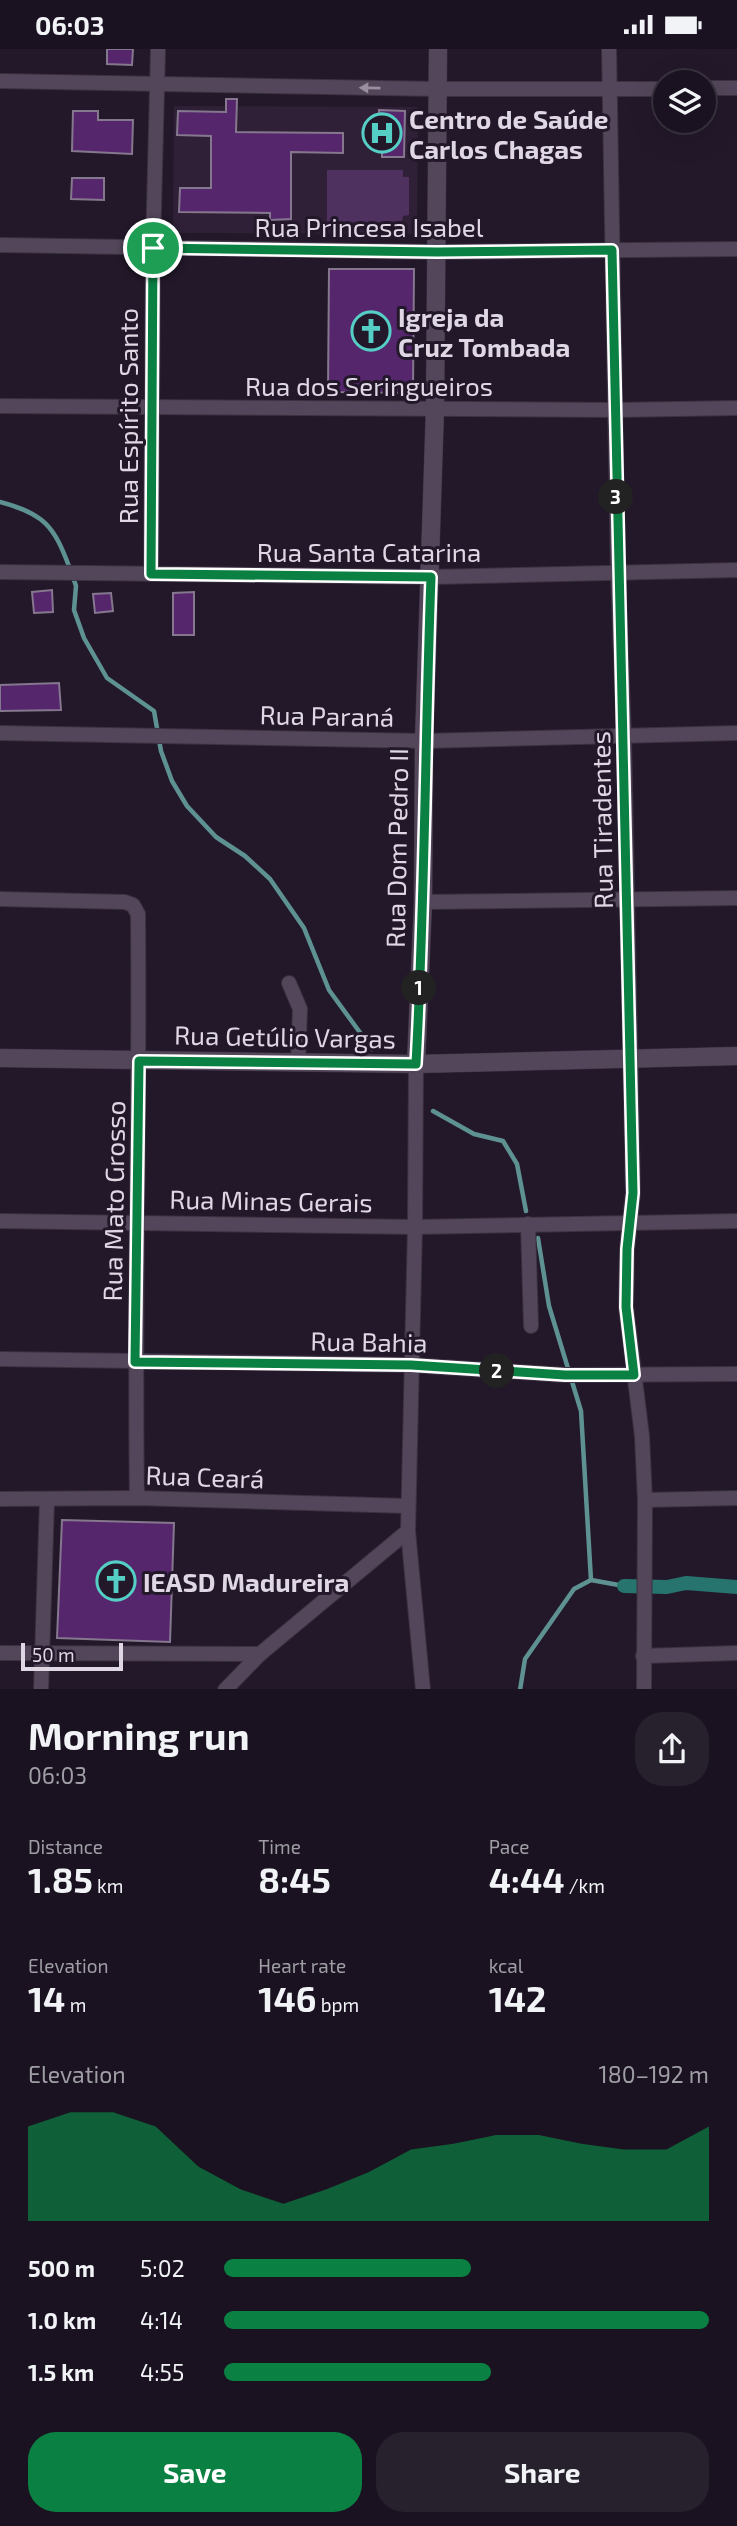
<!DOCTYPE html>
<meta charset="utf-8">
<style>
:root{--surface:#1a1220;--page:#27202d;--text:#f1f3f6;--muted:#9f9ea5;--line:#38323e;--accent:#0b8043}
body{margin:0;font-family:"Exo 2",sans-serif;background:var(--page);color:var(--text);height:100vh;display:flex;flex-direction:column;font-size:26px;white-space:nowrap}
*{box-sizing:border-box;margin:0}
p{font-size:23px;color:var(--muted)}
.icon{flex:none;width:38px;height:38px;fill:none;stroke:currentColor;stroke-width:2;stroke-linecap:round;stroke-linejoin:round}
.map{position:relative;height:1640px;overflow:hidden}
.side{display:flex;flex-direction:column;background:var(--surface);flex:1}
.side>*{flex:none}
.fabs{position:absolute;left:653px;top:21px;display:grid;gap:14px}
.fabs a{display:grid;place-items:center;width:63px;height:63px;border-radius:50%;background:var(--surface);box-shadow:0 7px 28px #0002,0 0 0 2px var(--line);font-size:35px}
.scale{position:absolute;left:21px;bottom:18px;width:102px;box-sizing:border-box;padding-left:7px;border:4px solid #dfd7e4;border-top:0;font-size:19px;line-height:24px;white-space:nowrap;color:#dfd7e4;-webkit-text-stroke:5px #23182a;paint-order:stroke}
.pin{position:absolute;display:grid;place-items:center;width:60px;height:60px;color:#fff;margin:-30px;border:4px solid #fff;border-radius:50%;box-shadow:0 2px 7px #0007}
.km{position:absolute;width:35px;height:35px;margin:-18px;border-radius:50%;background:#222;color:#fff;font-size:19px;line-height:35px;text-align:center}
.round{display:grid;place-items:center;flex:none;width:74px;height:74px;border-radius:28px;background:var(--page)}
.summary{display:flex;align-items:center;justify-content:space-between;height:119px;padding:0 28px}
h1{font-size:38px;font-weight:700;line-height:52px}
.stats{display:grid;grid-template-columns:repeat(3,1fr);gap:10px;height:119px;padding:7px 28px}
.stats div{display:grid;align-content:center}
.stats b{font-size:35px;font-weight:700}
.stats small{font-size:19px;font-weight:400}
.stats p{font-size:19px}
.chart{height:196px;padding:14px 28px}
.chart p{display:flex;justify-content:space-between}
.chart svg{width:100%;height:126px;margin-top:7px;fill:var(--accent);opacity:.7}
.primary-button{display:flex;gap:14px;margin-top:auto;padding:14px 28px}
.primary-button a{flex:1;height:80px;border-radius:28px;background:var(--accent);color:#fff;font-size:28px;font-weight:700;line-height:80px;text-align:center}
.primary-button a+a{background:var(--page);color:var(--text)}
ul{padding:0 28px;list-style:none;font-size:23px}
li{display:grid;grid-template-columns:112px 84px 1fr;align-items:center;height:52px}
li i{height:18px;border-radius:9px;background:var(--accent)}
.status{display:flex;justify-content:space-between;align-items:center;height:49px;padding:0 35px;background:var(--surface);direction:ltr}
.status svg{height:19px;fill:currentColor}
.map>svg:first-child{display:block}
</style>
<div class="status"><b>06:03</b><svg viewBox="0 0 49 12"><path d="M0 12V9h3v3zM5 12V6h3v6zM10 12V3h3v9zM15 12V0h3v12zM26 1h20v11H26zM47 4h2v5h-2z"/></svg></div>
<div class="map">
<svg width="737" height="1641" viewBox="0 0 737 1641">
<rect width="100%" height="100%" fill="#23182a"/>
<path fill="#2f2037" d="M174,57L418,58L417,185L173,184Z"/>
<path fill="#4f315f" d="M327,121H403V128H409V166L403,167L402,173L327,174Z"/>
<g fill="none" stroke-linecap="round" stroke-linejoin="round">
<g stroke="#5e9292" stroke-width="4.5">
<path d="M0,453C45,465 54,477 70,520"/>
<path d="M73,528L76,537L74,561L84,589L107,629L154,662L161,702L172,732L187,757L216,788L245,807L270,830L304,879L329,941L372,1000"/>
<path d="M433,1062L474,1085L503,1092L517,1115L526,1162"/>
<path d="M538,1189L549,1257L581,1362L591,1531"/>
<path d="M520,1641L525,1610L574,1540L591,1531L624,1537"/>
</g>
<path stroke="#27746f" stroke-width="14" d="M624,1537L667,1538L686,1534L737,1538"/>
</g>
<g fill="#55266c" stroke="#85778e" stroke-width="2">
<path d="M107,0H133L132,16L107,15Z"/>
<path d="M226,50H237L236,83L343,84V104L291,103V170L270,171V164L179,163L180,139H211V87L177,86L178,62L226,63Z"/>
<path d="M379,61L405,62L404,108H382V91H365V74H379Z"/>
<path d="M73,62H98V71H133L132,105L72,102Z"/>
<path d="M72,129H104V151L71,150Z"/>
<path d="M329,220H414L413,344L328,343Z"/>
<path d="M52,541L53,563L34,564L32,543Z"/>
<path d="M194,543V586H173V544Z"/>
<path d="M111,544L113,562L95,564L93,545Z"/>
<path d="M59,634L61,661L0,662V636Z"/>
<path d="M62,1471L174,1474L170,1593L57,1589Z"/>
</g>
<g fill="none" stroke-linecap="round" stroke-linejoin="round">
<g stroke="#3b3240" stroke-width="16">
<g id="minor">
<path d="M609,0L618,525L624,688L633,1144L627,1200L626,1258L642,1387L645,1451L644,1641"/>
<path d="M0,32L438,40H665"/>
<path d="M704,39H737"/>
<path d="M0,196L437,203L737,200"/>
<path d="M0,357L615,361L737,359"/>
<path d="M0,523L431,528L737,521"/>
<path d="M151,525L153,199L158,0"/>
<path d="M0,684L424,692L737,684"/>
<path d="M0,850L125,853L133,856L138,865C140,1060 134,1255 137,1449"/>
<path d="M423,853L737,849"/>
<path d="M289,934L300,960L298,1013"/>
<path d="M416,1015L415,1178L408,1482L423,1641"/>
<path d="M0,1172L415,1178L737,1172"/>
<path d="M528,1175L531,1277"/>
<path d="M0,1310L411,1316L565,1326L737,1325"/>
<path d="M0,1450L137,1449L408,1457"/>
<path d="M645,1451L737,1449"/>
<path d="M0,1604L260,1605"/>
<path d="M643,1607L737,1604"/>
<path d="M41,1641L47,1451"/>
<path d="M225,1641L260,1605L408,1482"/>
</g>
</g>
<g stroke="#3b3240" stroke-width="19">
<g id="tertiary">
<path d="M0,1009L416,1015L737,1007"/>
<path d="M416,1015L423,853L424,692L435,360L438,0"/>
</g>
</g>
<use href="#minor" stroke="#53465a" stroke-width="14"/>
<use href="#tertiary" stroke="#53465a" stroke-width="18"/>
</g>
<defs><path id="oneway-solid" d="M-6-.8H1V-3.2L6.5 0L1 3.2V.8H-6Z" transform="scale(1.75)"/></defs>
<use fill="#998e9f" href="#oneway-solid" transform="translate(370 39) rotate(-179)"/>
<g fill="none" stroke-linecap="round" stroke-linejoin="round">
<g stroke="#fff" stroke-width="14">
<path id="route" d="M153,199L437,203L612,201L633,1144L627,1200L626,1258L634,1326H565L411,1316L135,1313L139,1012L416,1015C425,853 425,690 431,528L151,525Z"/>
</g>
<use href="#route" stroke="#0b8043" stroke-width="9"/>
</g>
<defs>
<g id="hospital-ring" transform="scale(2.0125)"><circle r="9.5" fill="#23182a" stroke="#55cec5" stroke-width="1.5"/><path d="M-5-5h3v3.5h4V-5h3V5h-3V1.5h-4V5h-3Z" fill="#55cec5"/></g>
<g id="church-ring" transform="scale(2.0125)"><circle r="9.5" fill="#23182a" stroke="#55cec5" stroke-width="1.5"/><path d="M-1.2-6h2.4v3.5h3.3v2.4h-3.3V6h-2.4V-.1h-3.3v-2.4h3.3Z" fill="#55cec5"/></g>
</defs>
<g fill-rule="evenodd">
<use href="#hospital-ring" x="382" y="84"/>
<use href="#church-ring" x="371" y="282"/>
<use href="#church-ring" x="116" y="1532"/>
</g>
<g text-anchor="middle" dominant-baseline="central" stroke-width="6" stroke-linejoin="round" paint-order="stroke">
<g font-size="26" font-weight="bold" fill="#dfd7e4" stroke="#23182a" text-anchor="start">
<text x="409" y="69">Centro de Saúde<tspan x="409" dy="30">Carlos Chagas</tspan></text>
<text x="398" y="267">Igreja da<tspan x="398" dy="30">Cruz Tombada</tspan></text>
<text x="143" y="1532">IEASD Madureira</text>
</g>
<g font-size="26" fill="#dfd7e4" stroke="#23182a">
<text x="369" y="177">Rua Princesa Isabel</text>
<text x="369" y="336">Rua dos Seringueiros</text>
<text transform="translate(127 367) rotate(-90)">Rua Espírito Santo</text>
<text x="369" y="502">Rua Santa Catarina</text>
<text transform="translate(327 666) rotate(1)">Rua Paraná</text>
<text transform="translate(601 771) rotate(-91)">Rua Tiradentes</text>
<text transform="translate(396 799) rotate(-89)">Rua Dom Pedro II</text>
<text transform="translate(285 987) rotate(1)">Rua Getúlio Vargas</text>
<text transform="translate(271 1151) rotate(1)">Rua Minas Gerais</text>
<text transform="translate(113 1152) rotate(-89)">Rua Mato Grosso</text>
<text transform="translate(369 1292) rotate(1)">Rua Bahia</text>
<text transform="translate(205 1427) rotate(2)">Rua Ceará</text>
</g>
</g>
</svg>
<div class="fabs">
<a><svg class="icon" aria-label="layers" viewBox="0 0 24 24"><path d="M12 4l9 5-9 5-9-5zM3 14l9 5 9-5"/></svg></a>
</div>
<div class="scale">50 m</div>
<div class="pin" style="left:153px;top:199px;background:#1e9e55"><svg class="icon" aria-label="arrive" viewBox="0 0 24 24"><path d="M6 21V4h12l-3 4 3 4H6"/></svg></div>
<b class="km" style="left:419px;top:939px">1</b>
<b class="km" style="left:497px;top:1322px">2</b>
<b class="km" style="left:616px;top:448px">3</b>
</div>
<section class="side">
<div class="summary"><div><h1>Morning run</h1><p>06:03</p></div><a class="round"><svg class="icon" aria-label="share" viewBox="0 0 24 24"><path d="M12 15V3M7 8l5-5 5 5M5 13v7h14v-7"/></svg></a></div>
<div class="stats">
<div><p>Distance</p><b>1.85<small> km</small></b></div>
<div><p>Time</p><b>8:45</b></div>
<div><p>Pace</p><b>4:44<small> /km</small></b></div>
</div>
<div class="stats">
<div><p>Elevation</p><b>14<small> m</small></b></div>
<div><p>Heart rate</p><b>146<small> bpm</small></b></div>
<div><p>kcal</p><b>142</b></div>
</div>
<div class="chart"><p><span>Elevation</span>180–192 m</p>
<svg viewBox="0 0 160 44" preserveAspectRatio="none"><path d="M0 44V11L10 6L20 6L30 11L40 25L50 33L60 38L70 33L80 27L90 19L100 17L110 14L120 14L130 17L140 19L150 19L160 11V44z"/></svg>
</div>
<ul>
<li><b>500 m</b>5:02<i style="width:51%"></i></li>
<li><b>1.0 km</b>4:14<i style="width:100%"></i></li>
<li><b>1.5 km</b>4:55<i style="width:55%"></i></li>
</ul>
<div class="primary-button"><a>Save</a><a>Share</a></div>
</section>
